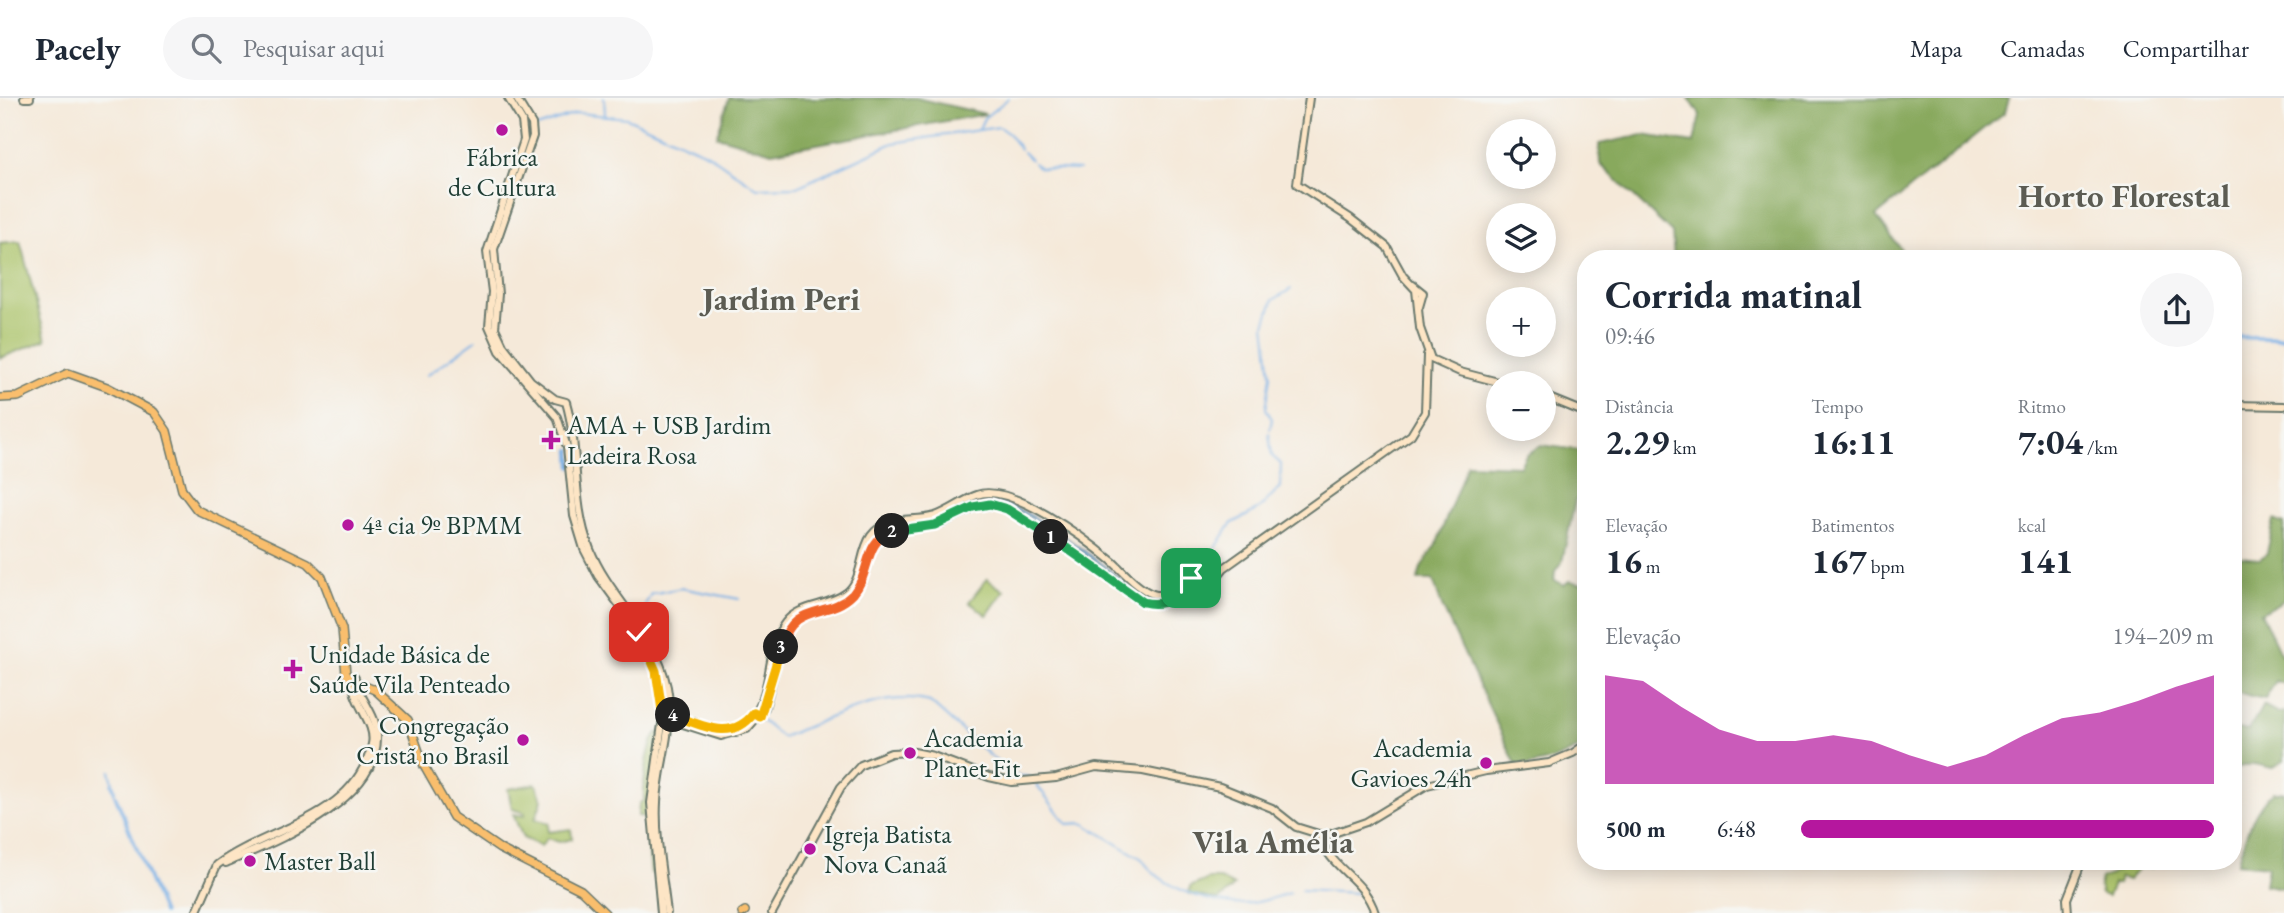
<!DOCTYPE html>
<html lang="pt">
<meta charset="utf-8">
<style>
:root{--surface:#fff;--page:#f6f6f7;--text:#1f2937;--muted:#747a83;--line:#e0e1e3;--accent:#b5179e}
body{margin:0;font-family:"EB Garamond",serif;background:var(--page);color:var(--text);height:100vh;display:flex;flex-direction:column;font-size:26px;white-space:nowrap}
*{box-sizing:border-box;margin:0}
p{font-size:23px;color:var(--muted)}
.icon{flex:none;width:38px;height:38px;fill:none;stroke:currentColor;stroke-width:2;stroke-linecap:round;stroke-linejoin:round}
.map{position:relative;flex:1;overflow:hidden}
.details{position:absolute;left:1577px;top:152px;width:665px;height:620px;display:flex;flex-direction:column;background:var(--surface);border-radius:28px;box-shadow:0 4px 18px #0003}
.details>*{flex:none}
.buttons{position:absolute;left:1486px;top:21px;display:grid;gap:14px}
.buttons a{display:grid;place-items:center;width:70px;height:70px;border-radius:50%;background:var(--surface);box-shadow:0 4px 18px #0003;font-size:35px}
.pin{position:absolute;display:grid;place-items:center;width:60px;height:60px;color:#fff;margin:-30px;border-radius:14px;box-shadow:0 4px 10px #0006}
.km{position:absolute;width:35px;height:35px;margin:-18px;border-radius:50%;background:#222;color:#fff;font-size:19px;line-height:35px;text-align:center}
.round{display:grid;place-items:center;flex:none;width:74px;height:74px;border-radius:37px;background:var(--page)}
.overview{display:flex;align-items:center;justify-content:space-between;height:119px;padding:0 28px}
h1{font-size:38px;font-weight:700;line-height:52px}
.figures{display:grid;grid-template-columns:repeat(3,1fr);gap:10px;height:119px;padding:7px 28px}
.figures div{display:grid;align-content:center}
.figures b{font-size:35px;font-weight:700}
.figures small{font-size:19px;font-weight:400}
.figures p{font-size:19px}
.chart{height:196px;padding:14px 28px}
.chart p{display:flex;justify-content:space-between}
.chart svg{width:100%;height:126px;margin-top:7px;fill:var(--accent);opacity:.7}
ul{padding:0 28px;list-style:none;font-size:23px}
li{display:grid;grid-template-columns:112px 84px 1fr;align-items:center;height:52px}
li i{height:18px;border-radius:9px;background:var(--accent)}
header{display:flex;align-items:center;gap:42px;box-sizing:border-box;height:98px;padding:0 35px;background:var(--surface);border-bottom:2px solid var(--line)}
header strong{font-size:33px}
nav{display:flex;gap:38px;margin-inline-start:auto;font-size:24px}
.search{width:490px;height:63px;background:var(--page);display:flex;align-items:center;gap:18px;box-sizing:border-box;padding:0 24px;border-radius:38px;color:var(--muted);font-size:26px}
.map>svg:first-child{display:block}
</style>
<header>
<strong>Pacely</strong>
<div class="search"><svg class="icon" aria-label="search" viewBox="0 0 24 24"><circle cx="10" cy="10" r="6"/><path d="M15 15l6 6"/></svg>Pesquisar aqui</div>
<nav><a>Mapa</a><a>Camadas</a><a>Compartilhar</a></nav>
</header>
<div class="map">
<svg width="2284" height="815" viewBox="0 0 2284 815">
<rect width="100%" height="100%" fill="#f6f6f2"/>
<filter id="ink" filterUnits="userSpaceOnUse"><feTurbulence type="fractalNoise" baseFrequency=".0143" numOctaves="2"/><feDisplacementMap in="SourceGraphic" scale="14" xChannelSelector="R" yChannelSelector="G"/><feConvolveMatrix kernelMatrix="1 2 1 2 8 2 1 2 1" color-interpolation-filters="sRGB"/></filter>
<filter id="wash" filterUnits="userSpaceOnUse"><feTurbulence type="fractalNoise" baseFrequency=".00686" numOctaves="4" result="noise"/><feDisplacementMap in="SourceGraphic" scale="28" xChannelSelector="R" yChannelSelector="G"/><feGaussianBlur stdDeviation="1.57" result="paint"/><feColorMatrix in="noise" values="0 0 0 0 0 0 0 0 0 0 0 0 0 0 0 0 0 1.4 0 .05"/><feComposite in="paint" operator="in"/></filter>
<g filter="url(#wash)">
<rect width="100%" height="100%" fill="#f5e9d9"/>
<g fill="#abc369" stroke="#65804e" stroke-width="2">
<path d="M20,143L46,242L0,260V145Z"/>
<path d="M987,481L1004,493L987,517L969,504Z"/>
<path d="M658,634H661L649,706L656,774L651,775L645,719L638,718L639,706L644,702C643,687 647,645 658,634Z"/>
<path d="M536,686L542,702L535,721L549,725L548,734L571,731L572,741L559,744L547,740L541,748L523,740L513,716L524,718L525,715L512,711L508,691Z"/>
<path d="M2130,763H2150L2151,770L2140,769L2128,782L2120,779L2118,786H2113L2108,798L2101,796L2099,788L2101,780L2111,777Z"/>
<path d="M1209,781H1220L1234,788L1219,802L1189,796L1190,789Z"/>
</g>
<g fill="#88a95d" stroke="#547348" stroke-width="2">
<path d="M729,0H916L986,16L772,54L717,38Z"/>
<path d="M1689,0H2009L2005,14L1876,118L1908,161H1674L1672,135L1600,66L1599,46L1643,37L1694,45L1700,17Z"/>
<path d="M1541,347L1585,353V398L1581,397L1575,403L1562,464L1555,473L1554,482L1564,487L1569,483L1585,486L1586,644C1565,661 1543,665 1517,669L1442,508L1433,482H1418L1421,470L1437,445L1467,366L1520,368L1526,357Z"/>
<path d="M2274,422L2284,426V502L2261,515L2281,557L2284,556V586L2276,583L2265,601L2233,594V465L2239,459L2260,461L2267,455Z"/>
<path d="M2263,607L2278,615L2284,614V663L2272,670L2255,666L2233,670V630L2248,633Z"/>
<path d="M2274,694H2284L2283,790L2265,787L2268,768L2237,765C2244,742 2254,707 2274,694Z"/>
</g>
<path fill="#75aee5" stroke="#4a768c" stroke-width="2" d="M988,400C1026,404 1111,472 1141,498L1138,499C1112,477 1015,400 985,403C963,406 947,424 924,425Z"/>
<g fill="none" stroke-linecap="round" stroke-linejoin="round">
<g stroke="#75aee5" stroke-width="2">
<path d="M512,0L523,17"/>
<path d="M604,0L605,16"/>
<path d="M537,29L578,15L627,20L708,56L757,90L797,89L893,45L999,29L1009,36L1020,51"/>
<path d="M979,31L984,20L1009,0"/>
<path d="M1023,54L1031,62"/>
<path d="M1034,65L1040,70L1079,72"/>
<path d="M427,277L476,242"/>
<path d="M1270,331L1272,321L1266,311L1271,277L1265,227L1273,202L1291,191"/>
<path d="M1259,411L1280,389L1281,366L1272,358L1269,335"/>
<path d="M1197,480L1231,426L1257,412"/>
<path d="M1155,502L1166,500"/>
<path d="M645,507L651,496L681,490L739,501"/>
<path d="M760,621L782,639C827,622 882,591 930,604L1012,677L1030,679"/>
<path d="M110,673L115,693"/>
<path d="M111,685L115,697"/>
<path d="M1036,686L1067,726L1083,725L1142,761C1158,787 1202,803 1232,806C1251,808 1272,800 1290,795"/>
<path d="M1301,792L1357,795"/>
</g>
<path stroke="#75aee5" stroke-width="3.5" d="M115,697L163,815"/>
<g stroke="#75aee5" stroke-width="4.5">
<path d="M507,103L527,46"/>
<path d="M2233,239L2284,240"/>
<path d="M571,352L572,369"/>
</g>
</g>
</g>
<g filter="url(#ink)">
<g fill="none" stroke-linecap="round" stroke-linejoin="round">
<g stroke="#6a796e" stroke-width="10">
<g id="secondary">
<path d="M24,0H30"/>
<path d="M508,0L522,23L524,42L487,154L492,194L489,228L500,253L557,319L567,349L574,418L584,451L598,478L639,534L656,573L663,619L651,705L661,815"/>
<path d="M516,0L532,26L533,38L494,151L498,196L495,230L503,247L531,283L555,301L566,304C580,352 571,404 590,451C610,501 655,533 667,589C675,628 659,665 657,704C655,741 663,779 667,815"/>
<path d="M1309,0L1297,86L1350,120L1387,149L1403,178L1416,192L1420,230L1431,261L1460,274L1502,285"/>
<path d="M1413,187L1423,195L1419,209"/>
<path d="M1544,298L1586,315"/>
<path d="M2233,307L2284,308"/>
<path d="M1207,492L1224,470L1411,337L1425,314L1427,257"/>
<path d="M668,617C691,617 714,642 739,630C777,610 762,555 785,525C799,506 828,509 846,495C863,483 859,455 871,438C888,415 912,425 935,418C950,413 963,402 977,397C1010,384 1087,442 1112,463C1124,474 1138,491 1153,496C1168,501 1181,488 1186,476L1209,494V501L1200,502L1183,482"/>
<path d="M670,622L721,638L747,631L765,610L784,538L794,523L851,498L860,485L871,450L883,437L902,430L942,425L977,408L996,407L1016,416L1095,468L1140,503L1156,506L1167,504L1188,485"/>
<path d="M1320,738C1330,772 1363,778 1375,815"/>
<path d="M226,765C276,743 381,703 377,635C376,620 365,605 358,591"/>
<path d="M196,815L217,767C269,728 355,722 372,646C377,623 347,601 355,580"/>
<path d="M772,815L841,689L861,667L891,655L914,654L933,658L989,679L1012,684L1056,680L1096,669L1143,673L1220,689L1272,710L1296,729L1325,738L1366,724L1427,687L1486,673L1549,665L1573,655L1586,646"/>
<path d="M2068,815L2067,801L2082,763"/>
</g>
</g>
<g stroke="#6a796e" stroke-width="10">
<g id="primary">
<path d="M0,300L18,299L68,275L107,289L154,314L167,333L182,392L197,412L308,465L322,479L342,531L346,576L353,583L377,593"/>
<path d="M374,591L408,622L424,668L453,719L500,751L581,792L605,815"/>
<path d="M742,815L745,813"/>
</g>
</g>
<use href="#secondary" stroke="#fde5c5" stroke-width="6"/>
<use href="#primary" stroke="#f9be6d" stroke-width="7"/>
</g>
</g>
<g fill="none" stroke-linecap="round" stroke-linejoin="round" filter="url(#ink)">
<g stroke="#fff" stroke-width="14">
<path id="split-1" d="M1051,439L1143,504C1166,510 1179,498 1191,480"/>
</g>
<g stroke="#fff" stroke-width="14">
<path id="split-2" d="M892,433L935,427L973,409L990,406L1007,411L1051,439"/>
</g>
<g stroke="#fff" stroke-width="14">
<path id="split-3" d="M781,549C794,502 828,522 853,496C871,476 863,443 892,433"/>
</g>
<g stroke="#fff" stroke-width="14">
<path id="split-4" d="M673,617C702,627 732,645 754,615L760,619L781,549"/>
</g>
<g stroke="#fff" stroke-width="14">
<path id="split-5" d="M639,534L656,573L663,619L673,617"/>
</g>
<use href="#split-1" stroke="#22a559" stroke-width="9"/>
<use href="#split-2" stroke="#22a559" stroke-width="9"/>
<use href="#split-3" stroke="#f0652b" stroke-width="9"/>
<use href="#split-4" stroke="#f5b400" stroke-width="9"/>
<use href="#split-5" stroke="#f5b400" stroke-width="9"/>
</g>
<g fill="#b5179e" stroke="#f6f6f2" stroke-width="2.5">
<circle cx="502" cy="32" r="7"/>
<path d="M547.5 331.5h7v7h7v7h-7v7h-7v-7h-7v-7h7z"/>
<circle cx="348" cy="427" r="7"/>
<path d="M289.5 560.5h7v7h7v7h-7v7h-7v-7h-7v-7h7z"/>
<circle cx="523" cy="642" r="7"/>
<circle cx="910" cy="655" r="7"/>
<circle cx="1486" cy="665" r="7"/>
<circle cx="810" cy="751" r="7"/>
<circle cx="250" cy="763" r="7"/>
</g>
<g text-anchor="middle" dominant-baseline="central" stroke-width="5" stroke-linejoin="round" paint-order="stroke">
<g font-size="26" fill="#1f3d34" stroke="#f6f6f2" text-anchor="start">
<text x="502" y="59" text-anchor="middle">Fábrica<tspan x="502" dy="30">de Cultura</tspan></text>
<text x="567" y="327">AMA + USB Jardim<tspan x="567" dy="30">Ladeira Rosa</tspan></text>
<text x="362" y="427">4ª cia 9º BPMM</text>
<text x="309" y="556">Unidade Básica de<tspan x="309" dy="30">Saúde Vila Penteado</tspan></text>
<text x="509" y="627" text-anchor="end">Congregação<tspan x="509" dy="30">Cristã no Brasil</tspan></text>
<text x="924" y="640">Academia<tspan x="924" dy="30">Planet Fit</tspan></text>
<text x="1472" y="650" text-anchor="end">Academia<tspan x="1472" dy="30">Gavioes 24h</tspan></text>
<text x="824" y="736">Igreja Batista<tspan x="824" dy="30">Nova Canaã</tspan></text>
<text x="264" y="763">Master Ball</text>
</g>
<g font-size="33" font-weight="bold" fill="#5c5c53" stroke="#f6f6f2">
<text x="2124" y="97">Horto Florestal</text>
<text x="781" y="200">Jardim Peri</text>
<text x="1273" y="743">Vila Amélia</text>
</g>
</g>
</svg>
<div class="buttons">
<a><svg class="icon" aria-label="locate" viewBox="0 0 24 24"><circle cx="12" cy="12" r="6"/><path d="M12 2v4M12 18v4M2 12h4M18 12h4"/></svg></a>
<a><svg class="icon" aria-label="layers" viewBox="0 0 24 24"><path d="M12 4l9 5-9 5-9-5zM3 14l9 5 9-5"/></svg></a>
<a>+</a>
<a>−</a>
</div>
<div class="pin" style="left:1191px;top:480px;background:#1e9e55"><svg class="icon" aria-label="arrive" viewBox="0 0 24 24"><path d="M6 21V4h12l-3 4 3 4H6"/></svg></div>
<div class="pin" style="left:639px;top:534px;background:#d93025"><svg class="icon" aria-label="check" viewBox="0 0 24 24"><path d="M5 12l5 5 9-10"/></svg></div>
<b class="km" style="left:1051px;top:439px">1</b>
<b class="km" style="left:892px;top:433px">2</b>
<b class="km" style="left:781px;top:549px">3</b>
<b class="km" style="left:673px;top:617px">4</b>
<section class="details">
<div class="overview"><div><h1>Corrida matinal</h1><p>09:46</p></div><a class="round"><svg class="icon" aria-label="share" viewBox="0 0 24 24"><path d="M12 15V3M7 8l5-5 5 5M5 13v7h14v-7"/></svg></a></div>
<div class="figures">
<div><p>Distância</p><b>2.29<small> km</small></b></div>
<div><p>Tempo</p><b>16:11</b></div>
<div><p>Ritmo</p><b>7:04<small> /km</small></b></div>
</div>
<div class="figures">
<div><p>Elevação</p><b>16<small> m</small></b></div>
<div><p>Batimentos</p><b>167<small> bpm</small></b></div>
<div><p>kcal</p><b>141</b></div>
</div>
<div class="chart"><p><span>Elevação</span>194–209 m</p>
<svg viewBox="0 0 160 44" preserveAspectRatio="none"><path d="M0 44V6L10 8L20 17L30 25L40 29L50 29L60 27L70 29L80 34L90 38L100 34L110 27L120 21L130 19L140 15L150 10L160 6V44z"/></svg>
</div>
<ul>
<li><b>500 m</b>6:48<i style="width:100%"></i></li>
</ul>
</section>
</div>
